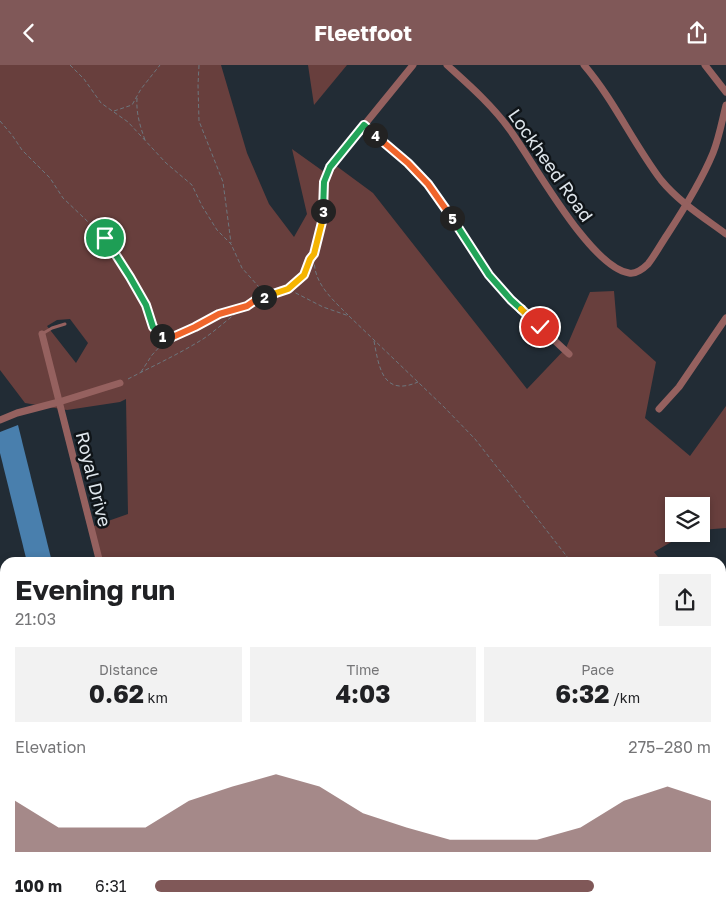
<!DOCTYPE html>
<meta charset="utf-8">
<style>
:root{--surface:#fff;--page:#f2f2f2;--text:#202124;--muted:#757577;--accent:#805858}
body{margin:0;font-family:"Golos Text",sans-serif;background:var(--page);color:var(--text);height:100vh;display:flex;flex-direction:column;font-size:19px;white-space:nowrap}
*{box-sizing:border-box;margin:0}
p{font-size:16px;color:var(--muted)}
.icon{flex:none;width:28px;height:28px;fill:none;stroke:currentColor;stroke-width:2;stroke-linecap:round;stroke-linejoin:round}
.map{position:relative;flex:1;overflow:hidden}
.panel{position:absolute;left:0px;top:492px;width:726px;height:359px;display:flex;flex-direction:column;background:var(--surface);border-radius:15px 15px 0 0;box-shadow:0 2px 8px #0003}
.panel>*{flex:none}
.fabs{position:absolute;left:665px;top:432px;display:grid;gap:10px}
.fabs a{display:grid;place-items:center;width:45px;height:45px;border-radius:0px;background:var(--surface);box-shadow:0 2px 8px #0003;font-size:25px}
.pin{position:absolute;display:grid;place-items:center;width:42px;height:42px;color:#fff;margin:-21px;border:2px solid #fff;border-radius:50%;box-shadow:0 1px 5px #0007}
.km{position:absolute;width:25px;height:25px;margin:-12px;border-radius:50%;background:#222;color:#fff;font-size:14px;line-height:25px;text-align:center}
.round{display:grid;place-items:center;flex:none;width:52px;height:52px;border-radius:0px;background:var(--page)}
.head{display:flex;align-items:center;justify-content:space-between;height:85px;padding:0 15px}
h1{font-size:28px;font-weight:700;line-height:38px}
.figures{display:grid;grid-template-columns:repeat(3,1fr);gap:8px;height:85px;padding:5px 15px}
.figures div{display:grid;align-content:center;border-radius:0px;background:var(--page);text-align:center}
.figures b{font-size:25px;font-weight:700}
.figures small{font-size:14px;font-weight:400}
.figures p{font-size:14px}
.chart{height:140px;padding:10px 15px}
.chart p{display:flex;justify-content:space-between}
.chart svg{width:100%;height:90px;margin-top:5px;fill:var(--accent);opacity:.7}
ul{padding:0 15px;list-style:none;font-size:16px}
li{display:grid;grid-template-columns:80px 60px 1fr;align-items:center;height:38px}
li i{height:12px;border-radius:6px;background:var(--accent)}
header{display:flex;justify-content:space-between;align-items:center;height:65px;padding:0 15px;background:var(--accent);color:#fff;font-size:22px;font-weight:700}
.map>svg:first-child{display:block}
</style>
<header><svg class="icon" aria-label="back" viewBox="0 0 24 24"><path d="M15 5l-7 7 7 7"/></svg>Fleetfoot<svg class="icon" aria-label="share" viewBox="0 0 24 24"><path d="M12 15V3M7 8l5-5 5 5M5 13v7h14v-7"/></svg></header>
<div class="map">
<svg width="726" height="851" viewBox="0 0 726 851">
<rect width="100%" height="100%" fill="#222c35"/>
<g fill="#683f3d" fill-rule="evenodd">
<path d="M0,0H221L247,88L269,139L294,172L307,149L292,84L327,109L330,102L335,100L373,128L527,324L566,283L590,227L614,226L617,262L656,297L645,353L690,391L726,341V463L701,465V441H674V469H685L654,487L662,497H100L91,462L128,449L126,334L120,337L67,345L25,338L0,305ZM70,254L88,278L76,298L47,261L57,255Z"/>
<path d="M308,0H347L314,40Z"/>
<path d="M721,591L726,592V823H721Z"/>
<path d="M310,846H433L428,851H310Z"/>
<path d="M465,846H713V851H454Z"/>
</g>
<g fill="#497fad">
<path d="M18,360L52,497H27L0,388V367Z"/>
<path d="M152,846H185L186,851H154Z"/>
<path d="M276,846H310V851H277Z"/>
</g>
<g fill="none" stroke-linecap="round" stroke-linejoin="round">
<g stroke="#6d767d" stroke-width="1" stroke-dasharray="4 2.5" stroke-linecap="butt">
<path d="M70,0L84,14L101,38L128,57L166,98L192,120L202,141L217,165L231,179L242,203L267,231L288,224L323,242L349,251L444,342L475,374L572,498"/>
<path d="M199,0L198,20L199,56L223,117L231,178"/>
<path d="M137,33C136,48 140,61 145,75"/>
<path d="M114,46L132,40L141,24L160,0"/>
<path d="M0,56L12,70L22,85L50,113L63,133L105,173L130,212L147,240L153,262L166,275"/>
<path d="M327,110C320,124 324,141 322,156C320,167 317,177 315,187C310,215 330,232 348,250"/>
<path d="M289,224L304,210L310,194L314,190"/>
<path d="M374,276C379,303 383,332 418,317"/>
<path d="M141,307L152,290L166,275L195,262L219,249L244,242"/>
<path d="M128,314C153,301 179,289 203,274C224,260 242,239 267,231"/>
<path d="M721,570L726,571"/>
</g>
<g stroke="#95615f" stroke-width="3">
<path d="M42,269L52,263L65,259"/>
<path d="M721,831L726,829"/>
<path d="M712,851L713,846"/>
</g>
<g stroke="#95615f" stroke-width="7">
<path d="M447,0C469,20 492,40 510,65C533,96 590,202 629,208C635,210 644,203 648,199C655,190 661,179 667,170C684,144 701,117 713,88C719,73 722,56 726,40"/>
<path d="M584,0C614,35 633,78 661,115C679,137 703,152 726,169"/>
<path d="M705,0L726,27"/>
<path d="M364,60L407,98L428,119L448,146L489,210L511,235L569,289"/>
<path d="M330,102L413,0"/>
<path d="M42,269L100,498"/>
<path d="M659,344L679,322L726,253"/>
<path d="M0,355L17,348L59,337L120,318"/>
<path d="M0,580L5,599"/>
<path d="M0,730L5,728"/>
<path d="M39,846L40,851"/>
<path d="M91,846L96,851"/>
<path d="M233,846V851"/>
<path d="M17,851L28,846"/>
</g>
</g>
<g fill="none" stroke-linecap="round" stroke-linejoin="round">
<g stroke="#fff" stroke-width="10">
<path id="split-1" d="M105,173L130,212L146,240L153,262L162,271"/>
</g>
<g stroke="#fff" stroke-width="10">
<path id="split-2" d="M162,271L166,275L195,262L219,249L247,241L257,234L264,232"/>
</g>
<g stroke="#fff" stroke-width="10">
<path id="split-3" d="M264,232L288,224L304,210L310,194L314,189L322,157L323,146"/>
</g>
<g stroke="#fff" stroke-width="10">
<path id="split-4" d="M323,146L324,117L330,102L364,60L375,70"/>
</g>
<g stroke="#fff" stroke-width="10">
<path id="split-5" d="M375,70L408,98L428,119L452,153"/>
</g>
<g stroke="#fff" stroke-width="10">
<path id="split-6" d="M452,153L489,210L511,235L521,244"/>
</g>
<g stroke="#fff" stroke-width="10">
<path id="split-7" d="M521,244L540,262"/>
</g>
<use href="#split-1" stroke="#22a559" stroke-width="6"/>
<use href="#split-2" stroke="#f0652b" stroke-width="6"/>
<use href="#split-3" stroke="#f5b400" stroke-width="6"/>
<use href="#split-4" stroke="#22a559" stroke-width="6"/>
<use href="#split-5" stroke="#f0652b" stroke-width="6"/>
<use href="#split-6" stroke="#22a559" stroke-width="6"/>
<use href="#split-7" stroke="#f5b400" stroke-width="6"/>
</g>
<g text-anchor="middle" dominant-baseline="central" stroke-width="5" stroke-linejoin="round" paint-order="stroke">
<g font-size="18" fill="#dfe6ec" stroke="#0f1418">
<text transform="translate(551 100) rotate(55)">Lockheed Road</text>
<text transform="translate(94 414) rotate(76)">Royal Drive</text>
</g>
</g>
</svg>
<div class="fabs">
<a><svg class="icon" aria-label="layers" viewBox="0 0 24 24"><path d="M12 4l9 5-9 5-9-5zM3 14l9 5 9-5"/></svg></a>
</div>
<div class="pin" style="left:105px;top:173px;background:#1e9e55"><svg class="icon" aria-label="arrive" viewBox="0 0 24 24"><path d="M6 21V4h12l-3 4 3 4H6"/></svg></div>
<div class="pin" style="left:540px;top:262px;background:#d93025"><svg class="icon" aria-label="check" viewBox="0 0 24 24"><path d="M5 12l5 5 9-10"/></svg></div>
<b class="km" style="left:162px;top:271px">1</b>
<b class="km" style="left:264px;top:232px">2</b>
<b class="km" style="left:323px;top:146px">3</b>
<b class="km" style="left:375px;top:70px">4</b>
<b class="km" style="left:452px;top:153px">5</b>
<section class="panel">
<div class="head"><div><h1>Evening run</h1><p>21:03</p></div><a class="round"><svg class="icon" aria-label="share" viewBox="0 0 24 24"><path d="M12 15V3M7 8l5-5 5 5M5 13v7h14v-7"/></svg></a></div>
<div class="figures">
<div><p>Distance</p><b>0.62<small> km</small></b></div>
<div><p>Time</p><b>4:03</b></div>
<div><p>Pace</p><b>6:32<small> /km</small></b></div>
</div>
<div class="chart"><p><span>Elevation</span>275–280 m</p>
<svg viewBox="0 0 160 44" preserveAspectRatio="none"><path d="M0 44V19L10 32L20 32L30 32L40 19L50 12L60 6L70 12L80 25L90 32L100 38L110 38L120 38L130 32L140 19L150 12L160 19V44z"/></svg>
</div>
<ul>
<li><b>100 m</b>6:31<i style="width:79%"></i></li>
</ul>
</section>
</div>
